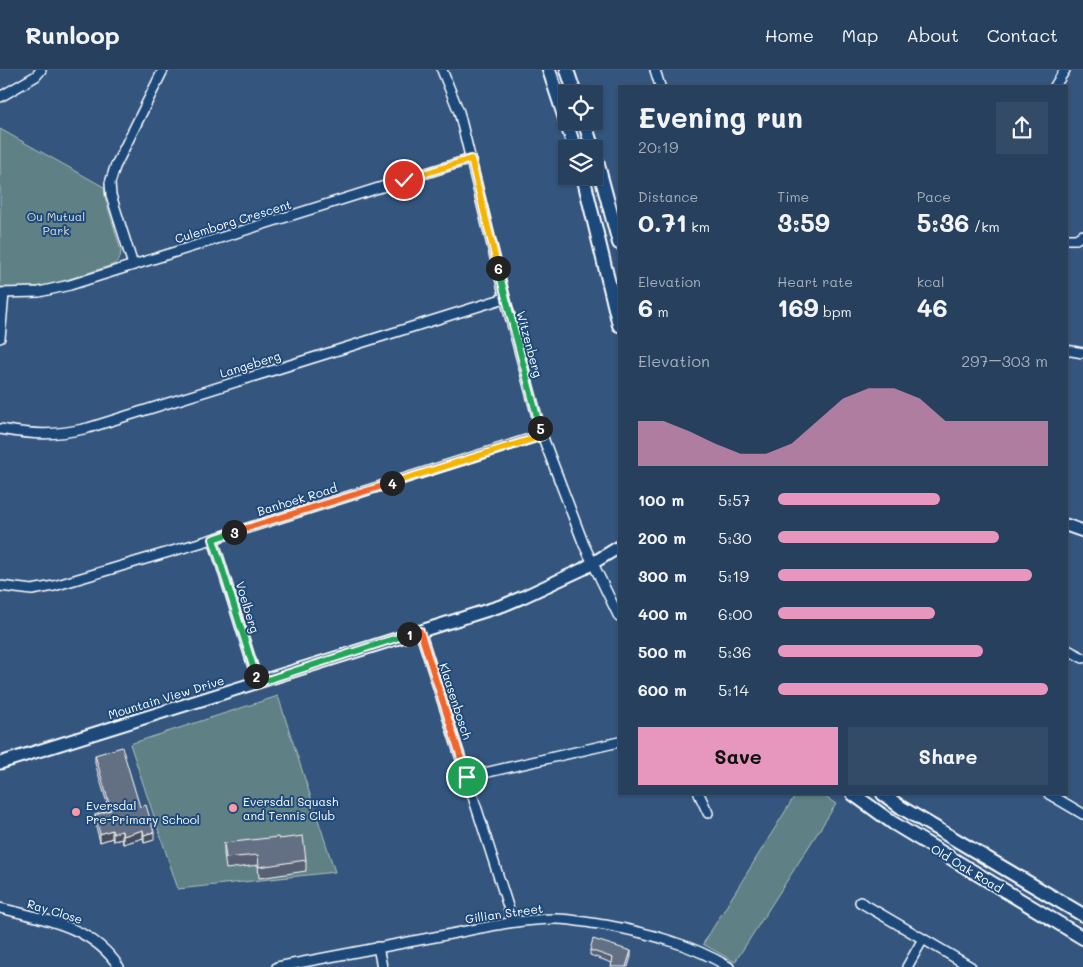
<!DOCTYPE html>
<meta charset="utf-8">
<style>
:root{--surface:#27405e;--page:#334b67;--text:#f1f3f6;--muted:#a4afbc;--line:#435973;--accent:#e797bd}
body{margin:0;font-family:Mali,sans-serif;background:var(--page);color:var(--text);height:100vh;display:flex;flex-direction:column;font-size:19px;white-space:nowrap}
*{box-sizing:border-box;margin:0}
p{font-size:16px;color:var(--muted)}
.icon{flex:none;width:28px;height:28px;fill:none;stroke:currentColor;stroke-width:2;stroke-linecap:round;stroke-linejoin:round}
.map{position:relative;flex:1;overflow:hidden}
.side{position:absolute;left:618px;top:15px;width:450px;height:710px;display:flex;flex-direction:column;background:var(--surface);border-radius:0px;box-shadow:0 1px 4px #0004,0 0 0 1px var(--line)}
.side>*{flex:none}
.controls{position:absolute;left:558px;top:15px;display:grid;gap:10px}
.controls a{display:grid;place-items:center;width:45px;height:45px;border-radius:0px;background:var(--surface);box-shadow:0 1px 4px #0004,0 0 0 1px var(--line);font-size:25px}
.pin{position:absolute;display:grid;place-items:center;width:42px;height:42px;color:#fff;margin:-21px;border:2px solid #fff;border-radius:50%;box-shadow:0 1px 5px #0007}
.km{position:absolute;width:25px;height:25px;margin:-12px;border-radius:50%;background:#222;color:#fff;font-size:14px;line-height:25px;text-align:center}
.round{display:grid;place-items:center;flex:none;width:52px;height:52px;border-radius:0px;background:var(--page)}
.summary{display:flex;align-items:center;justify-content:space-between;height:85px;padding:0 20px}
h1{font-size:28px;font-weight:700;line-height:38px}
.stats{display:grid;grid-template-columns:repeat(3,1fr);gap:8px;height:85px;padding:5px 20px}
.stats div{display:grid;align-content:center}
.stats b{font-size:25px;font-weight:700}
.stats small{font-size:14px;font-weight:400}
.stats p{font-size:14px}
.chart{height:140px;padding:10px 20px}
.chart p{display:flex;justify-content:space-between}
.chart svg{width:100%;height:90px;margin-top:5px;fill:var(--accent);opacity:.7}
.cta{display:flex;gap:10px;margin-top:auto;padding:10px 20px}
.cta a{flex:1;height:58px;border-radius:0px;background:var(--accent);color:#111;font-size:20px;font-weight:700;line-height:58px;text-align:center}
.cta a+a{background:var(--page);color:var(--text)}
ul{padding:0 20px;list-style:none;font-size:16px}
li{display:grid;grid-template-columns:80px 60px 1fr;align-items:center;height:38px}
li i{height:12px;border-radius:6px;background:var(--accent)}
header{display:flex;align-items:center;gap:30px;box-sizing:border-box;height:70px;padding:0 25px;background:var(--surface);border-bottom:1px solid var(--line)}
header strong{font-size:24px}
nav{display:flex;gap:28px;margin-inline-start:auto;font-size:18px}
.map>svg:first-child{display:block}
</style>
<header>
<strong>Runloop</strong>
<nav><a>Home</a><a>Map</a><a>About</a><a>Contact</a></nav>
</header>
<div class="map">
<svg width="1083" height="897" viewBox="0 0 1083 897">
<rect width="100%" height="100%" fill="#34557d"/>
<filter id="ink" filterUnits="userSpaceOnUse"><feTurbulence type="fractalNoise" baseFrequency=".02" numOctaves="2"/><feDisplacementMap in="SourceGraphic" scale="10" xChannelSelector="R" yChannelSelector="G"/><feConvolveMatrix kernelMatrix="1 2 1 2 8 2 1 2 1" color-interpolation-filters="sRGB"/></filter>
<g filter="url(#ink)">
<g fill="#5f8084" stroke="#afc0c2">
<path d="M0,59L104,117L105,127L121,181L120,188L115,194L54,214L26,218L0,217Z"/>
<path d="M278,626L335,802L178,819L130,674Z"/>
<path d="M796,724H821L836,734L735,892L703,874Z"/>
</g>
<g fill="none" stroke-linecap="round" stroke-linejoin="round">
<g stroke="#fff" stroke-width="12">
<g id="minor">
<path d="M442,0L459,42L505,228L542,365L584,475L619,547"/>
<path d="M655,0L660,16"/>
<path d="M1055,16L1065,0"/>
<path d="M0,27L36,6L41,0"/>
<path d="M1066,169H1076L1083,165"/>
<path d="M133,195L111,125L110,113L115,97L163,0"/>
<path d="M0,223L39,222L70,215L471,89"/>
<path d="M0,268L4,223"/>
<path d="M1066,280L1083,283"/>
<path d="M0,359C34,365 54,366 88,358L505,228"/>
<path d="M213,469L258,613"/>
<path d="M0,516L32,520L54,516L213,469L542,365"/>
<path d="M420,561L513,852"/>
<path d="M1066,579L1083,588"/>
<path d="M467,707L619,672"/>
<path d="M699,724L708,743"/>
<path d="M1049,724L1083,744"/>
<path d="M860,832L971,897"/>
<path d="M0,838C44,849 92,856 119,897"/>
<path d="M378,877L382,897"/>
<path d="M277,897C331,887 386,876 440,866C479,859 517,849 556,849C572,849 588,853 605,855C648,863 691,874 729,897"/>
<path d="M907,897L923,869"/>
</g>
</g>
<g stroke="#fff" stroke-width="15">
<g id="tertiary">
<path d="M1066,455L1083,461"/>
<path d="M0,693L504,535L523,527L583,499L619,477"/>
</g>
</g>
<g stroke="#fff" stroke-width="16">
<g id="secondary">
<path d="M549,0L575,79"/>
<path d="M567,0L575,24"/>
<path d="M584,51L593,79"/>
<path d="M594,80L619,173"/>
<path d="M583,106L619,255"/>
<path d="M853,724L893,753L1083,868"/>
<path d="M883,724L902,738L1083,845"/>
</g>
</g>
<use href="#minor" stroke="#1f4a7a" stroke-width="9"/>
<use href="#tertiary" stroke="#1f4a7a" stroke-width="11"/>
<use href="#secondary" stroke="#1f4a7a" stroke-width="12"/>
</g>
<g fill="#566072" stroke="#fff">
<path d="M95,685L140,737L154,770L144,773L143,768L123,774L122,769L113,771L112,768L100,772L95,753V745L109,740L95,693Z"/>
<path d="M279,769L306,790V801L259,808L258,795L226,799L224,784V773Z"/>
<path d="M590,880L631,887L612,893L590,885Z"/>
</g>
<g fill="#464e5c" stroke="#fff">
<path d="M112,760V768L100,772V764Z"/>
<path d="M143,760V768L123,774V766Z"/>
<path d="M122,761V769L113,771V763Z"/>
<path d="M154,762V770L144,773V765Z"/>
<path d="M631,881V887L628,897H626Z"/>
</g>
<g fill="#647084" stroke="#fff">
<path d="M122,677L140,737L146,735L154,762L144,765L143,760L123,766L122,761L113,763L112,760L100,764L95,745L111,740L95,685Z"/>
<path d="M303,766L306,790L259,797L258,785L226,788L224,773L278,767L279,769Z"/>
<path d="M593,869L631,881L626,897H611L613,888L590,880Z"/>
</g>
</g>
<g fill="none" stroke-linecap="round" stroke-linejoin="round" filter="url(#ink)">
<g stroke="#fff" stroke-width="10">
<path id="split-1" d="M409,564L420,561L467,707"/>
</g>
<g stroke="#fff" stroke-width="10">
<path id="split-2" d="M256,606L258,613L409,564"/>
</g>
<g stroke="#fff" stroke-width="10">
<path id="split-3" d="M234,462L213,469L256,606"/>
</g>
<g stroke="#fff" stroke-width="10">
<path id="split-4" d="M234,462L392,413"/>
</g>
<g stroke="#fff" stroke-width="10">
<path id="split-5" d="M392,413L542,366L540,358"/>
</g>
<g stroke="#fff" stroke-width="10">
<path id="split-6" d="M498,198L540,358"/>
</g>
<g stroke="#fff" stroke-width="10">
<path id="split-7" d="M404,110L471,89L498,198"/>
</g>
<use href="#split-1" stroke="#f0652b" stroke-width="6"/>
<use href="#split-2" stroke="#22a559" stroke-width="6"/>
<use href="#split-3" stroke="#22a559" stroke-width="6"/>
<use href="#split-4" stroke="#f0652b" stroke-width="6"/>
<use href="#split-5" stroke="#f5b400" stroke-width="6"/>
<use href="#split-6" stroke="#22a559" stroke-width="6"/>
<use href="#split-7" stroke="#f5b400" stroke-width="6"/>
</g>
<g fill="#ff9aa2" stroke="#1f4a7a" stroke-width="2">
<circle cx="233" cy="738" r="5"/>
<circle cx="76" cy="742" r="5"/>
</g>
<g text-anchor="middle" dominant-baseline="central" stroke-width="4" stroke-linejoin="round" paint-order="stroke">
<g font-size="12" fill="#d7dfe0" stroke="#1f4a7a">
<text x="56" y="146">Ou Mutual<tspan x="56" dy="14">Park</tspan></text>
</g>
<g font-size="12" fill="#fff" stroke="#1f4a7a">
<text transform="translate(233 151) rotate(-17)">Culemborg Crescent</text>
<text transform="translate(530 274) rotate(75)">Witzenberg</text>
<text transform="translate(250 294) rotate(-17)">Langeberg</text>
<text transform="translate(297 429) rotate(-17)">Banhoek Road</text>
<text transform="translate(248 537) rotate(73)">Voelberg</text>
<text transform="translate(166 627) rotate(-17)">Mountain View Drive</text>
<text transform="translate(456 631) rotate(72)">Klaasenbosch</text>
<text transform="translate(967 798) rotate(31)">Old Oak Road</text>
<text transform="translate(55 841) rotate(17)">Ray Close</text>
<text transform="translate(504 843) rotate(-8)">Gillian Street</text>
</g>
<g font-size="12" fill="#fff" stroke="#1f4a7a" text-anchor="start">
<text x="243" y="731">Eversdal Squash<tspan x="243" dy="14">and Tennis Club</tspan></text>
<text x="86" y="735">Eversdal<tspan x="86" dy="14">Pre-Primary School</tspan></text>
</g>
</g>
</svg>
<div class="controls">
<a><svg class="icon" aria-label="locate" viewBox="0 0 24 24"><circle cx="12" cy="12" r="6"/><path d="M12 2v4M12 18v4M2 12h4M18 12h4"/></svg></a>
<a><svg class="icon" aria-label="layers" viewBox="0 0 24 24"><path d="M12 4l9 5-9 5-9-5zM3 14l9 5 9-5"/></svg></a>
</div>
<div class="pin" style="left:467px;top:707px;background:#1e9e55"><svg class="icon" aria-label="arrive" viewBox="0 0 24 24"><path d="M6 21V4h12l-3 4 3 4H6"/></svg></div>
<div class="pin" style="left:404px;top:110px;background:#d93025"><svg class="icon" aria-label="check" viewBox="0 0 24 24"><path d="M5 12l5 5 9-10"/></svg></div>
<b class="km" style="left:409px;top:564px">1</b>
<b class="km" style="left:256px;top:606px">2</b>
<b class="km" style="left:234px;top:462px">3</b>
<b class="km" style="left:392px;top:413px">4</b>
<b class="km" style="left:540px;top:358px">5</b>
<b class="km" style="left:498px;top:198px">6</b>
<section class="side">
<div class="summary"><div><h1>Evening run</h1><p>20:19</p></div><a class="round"><svg class="icon" aria-label="share" viewBox="0 0 24 24"><path d="M12 15V3M7 8l5-5 5 5M5 13v7h14v-7"/></svg></a></div>
<div class="stats">
<div><p>Distance</p><b>0.71<small> km</small></b></div>
<div><p>Time</p><b>3:59</b></div>
<div><p>Pace</p><b>5:36<small> /km</small></b></div>
</div>
<div class="stats">
<div><p>Elevation</p><b>6<small> m</small></b></div>
<div><p>Heart rate</p><b>169<small> bpm</small></b></div>
<div><p>kcal</p><b>46</b></div>
</div>
<div class="chart"><p><span>Elevation</span>297–303 m</p>
<svg viewBox="0 0 160 44" preserveAspectRatio="none"><path d="M0 44V22L10 22L20 27L30 33L40 38L50 38L60 33L70 22L80 11L90 6L100 6L110 11L120 22L130 22L140 22L150 22L160 22V44z"/></svg>
</div>
<ul>
<li><b>100 m</b>5:57<i style="width:60%"></i></li>
<li><b>200 m</b>5:30<i style="width:82%"></i></li>
<li><b>300 m</b>5:19<i style="width:94%"></i></li>
<li><b>400 m</b>6:00<i style="width:58%"></i></li>
<li><b>500 m</b>5:36<i style="width:76%"></i></li>
<li><b>600 m</b>5:14<i style="width:100%"></i></li>
</ul>
<div class="cta"><a>Save</a><a>Share</a></div>
</section>
</div>
